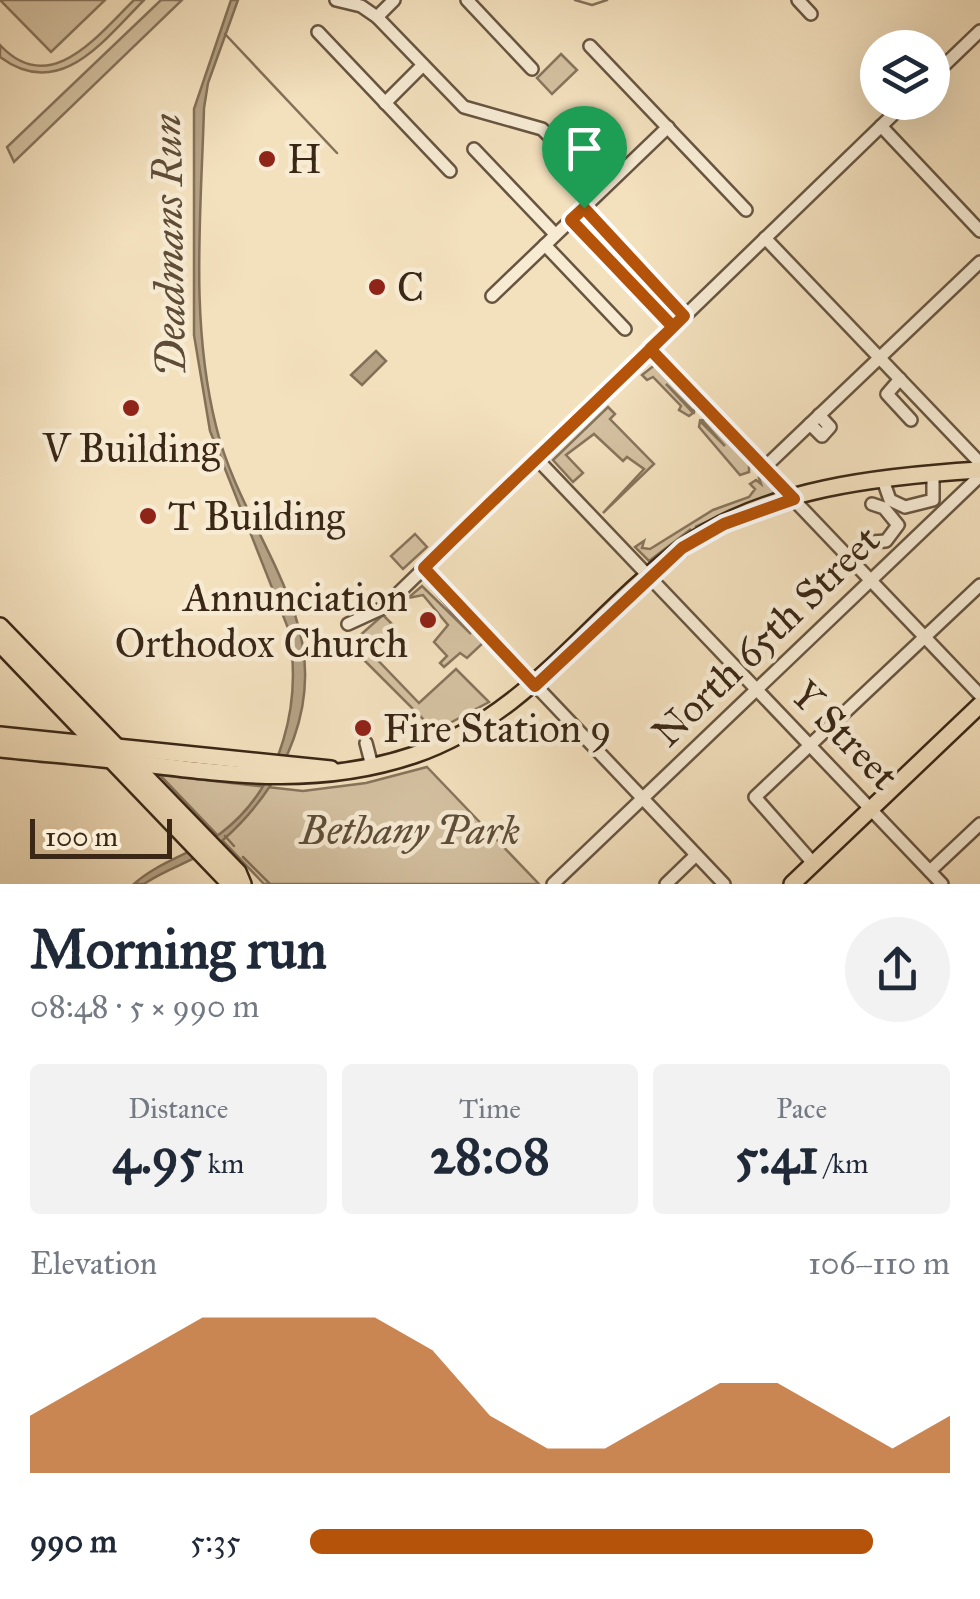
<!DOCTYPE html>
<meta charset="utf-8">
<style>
:root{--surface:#fff;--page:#f2f2f3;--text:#1f2937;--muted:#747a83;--accent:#b45309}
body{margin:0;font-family:"IM FELL Great Primer",serif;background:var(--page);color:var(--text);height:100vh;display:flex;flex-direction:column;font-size:38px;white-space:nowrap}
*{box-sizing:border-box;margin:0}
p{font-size:32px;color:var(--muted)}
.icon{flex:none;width:55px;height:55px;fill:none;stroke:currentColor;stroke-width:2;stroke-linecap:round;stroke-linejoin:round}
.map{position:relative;height:884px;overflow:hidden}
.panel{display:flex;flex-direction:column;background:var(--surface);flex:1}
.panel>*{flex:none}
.buttons{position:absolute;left:860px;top:30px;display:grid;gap:20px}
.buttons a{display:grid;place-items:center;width:90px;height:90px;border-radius:50%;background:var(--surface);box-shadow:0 10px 40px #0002;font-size:50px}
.scale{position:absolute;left:30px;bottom:25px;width:142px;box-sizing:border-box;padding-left:10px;border:5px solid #3a2716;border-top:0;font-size:28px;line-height:35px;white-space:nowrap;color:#3a2716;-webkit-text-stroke:8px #f7ebd4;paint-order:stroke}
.pin{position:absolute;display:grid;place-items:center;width:85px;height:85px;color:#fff;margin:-102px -42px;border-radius:50% 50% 50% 0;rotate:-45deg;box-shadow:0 0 10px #0007}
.pin .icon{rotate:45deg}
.round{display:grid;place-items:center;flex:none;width:105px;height:105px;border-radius:52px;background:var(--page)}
.head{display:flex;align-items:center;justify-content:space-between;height:170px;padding:0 30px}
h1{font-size:55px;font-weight:800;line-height:75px}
.stats{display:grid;grid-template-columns:repeat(3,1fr);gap:15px;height:170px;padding:10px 30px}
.stats div{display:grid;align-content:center;border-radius:10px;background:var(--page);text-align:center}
.stats b{font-size:50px;font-weight:800}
.stats small{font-size:28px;font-weight:400}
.stats p{font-size:28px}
.chart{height:280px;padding:20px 30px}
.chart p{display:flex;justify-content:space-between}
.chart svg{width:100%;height:180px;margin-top:10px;fill:var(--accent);opacity:.7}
ul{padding:0 30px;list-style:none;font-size:32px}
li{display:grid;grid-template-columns:160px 120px 1fr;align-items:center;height:75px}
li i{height:25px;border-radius:12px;background:var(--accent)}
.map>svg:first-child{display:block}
</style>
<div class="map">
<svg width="980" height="884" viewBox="0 0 980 884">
<rect width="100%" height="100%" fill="#f3e0bd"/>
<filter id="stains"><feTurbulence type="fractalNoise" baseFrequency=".002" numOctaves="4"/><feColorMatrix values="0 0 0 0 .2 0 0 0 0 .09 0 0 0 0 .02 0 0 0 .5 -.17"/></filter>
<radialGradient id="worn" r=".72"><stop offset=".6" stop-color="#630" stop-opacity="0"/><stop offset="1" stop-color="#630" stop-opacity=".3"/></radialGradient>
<g fill="#d4c1a1" stroke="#87745c" stroke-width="2.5">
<path d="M0,0H105L51,52Z"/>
<path d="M134,0H144C104,40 60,102 0,57V45C50,99 98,35 134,0Z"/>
<path d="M161,0H182L14,162L7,147Z"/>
<path d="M561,54L577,70L552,94L537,78Z"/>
<path d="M656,364L695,405L694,412L666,384L693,413L689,416L679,410L681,406L653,377L647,380L642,375Z"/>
<path d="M608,407L615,414L610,419L654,464L603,513L644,469L627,457L623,461L594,434L566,455L583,473L573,482L553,460Z"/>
<path d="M707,419L749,461V472L740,475L699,427L700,421L725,446L702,420Z"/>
<path d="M759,478H765L776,492L695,527L775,495L653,563L691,529L649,561L635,547L644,541L642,548L650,549L713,510L749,497L755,489L750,484L756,480L761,484Z"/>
<path d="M415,534L427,547L403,569L391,556Z"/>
<path d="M425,581L484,642L467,658L460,653L444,667L440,663L447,656L434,642L448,625L423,595L408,598L422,586L471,634Z"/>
<path d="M383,615L395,627L370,652L419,703L456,669L489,702L435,731L349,645Z"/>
<path d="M427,767L539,884H264L160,775L303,791L366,783Z"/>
</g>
<g fill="#b4a184" stroke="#837058" stroke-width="2.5">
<path d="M231,0H238L208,83L204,108C201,214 190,322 216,426C232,493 274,551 295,615C324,700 287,783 223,840C200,860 168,867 144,884H134C158,862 194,853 221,833C283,786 303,700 288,628L210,431L194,335V109Z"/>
<path d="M376,351L386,361L362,385L351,375Z"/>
</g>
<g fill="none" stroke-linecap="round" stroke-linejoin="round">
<g stroke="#837058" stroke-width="2.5">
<path d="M575,0L592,5L607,0"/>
<path d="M225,34L337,153"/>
<path d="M225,836L234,846"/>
<path d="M243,857L270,884"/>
</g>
<g stroke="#685540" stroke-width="16">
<g id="minor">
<path d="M336,0L361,6L377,17L464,107L542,129L603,189"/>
<path d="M467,0L532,69"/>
<path d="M798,0L811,14"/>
<path d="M377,17L394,0"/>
<path d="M318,32L450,171"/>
<path d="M590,46L746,210"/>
<path d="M932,77L980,31"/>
<path d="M385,103L423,65"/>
<path d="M881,126L980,231"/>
<path d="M474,149L554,233"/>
<path d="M584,208L684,316"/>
<path d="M571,221L673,327"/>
<path d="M765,238L980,463"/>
<path d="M545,245L625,329"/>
<path d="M492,296L668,127"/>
<path d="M650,349L980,695"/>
<path d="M900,379L887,394L911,420"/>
<path d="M810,424L822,436L830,427L819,415"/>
<path d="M536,458L942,884"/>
<path d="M764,468L980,262"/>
<path d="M883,480L890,500L905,507L933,500V474"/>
<path d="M871,542L886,541L898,525L884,508L872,504"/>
<path d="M424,568L724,884"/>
<path d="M348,624L383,608L906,102"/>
<path d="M366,743L372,766"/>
<path d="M813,863L755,797L980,585"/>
<path d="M930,871L980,824"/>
<path d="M553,884L980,476"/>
<path d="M666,884L696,855"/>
</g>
</g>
<g stroke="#3a2716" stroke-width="20">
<g id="major">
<path d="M0,626L238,872L243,884"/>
<path d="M0,644L230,884"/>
<path d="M0,735L331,769"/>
<path d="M0,749C45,754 91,757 136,763C232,775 319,787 414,755C528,716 589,617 682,548C763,488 883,476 980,470"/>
<path d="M792,884L980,705"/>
</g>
</g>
<use href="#minor" stroke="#f7ebd4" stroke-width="11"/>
<use href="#major" stroke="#f3e0bd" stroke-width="15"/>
</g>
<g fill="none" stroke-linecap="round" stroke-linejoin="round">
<g stroke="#fff" stroke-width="20">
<path id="route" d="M584,208L684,316C599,401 509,483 424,568L535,686L682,548L724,524L794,499L650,349L673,327L571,220L584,208"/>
</g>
<use href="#route" stroke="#b45309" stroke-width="12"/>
</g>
<g fill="#8f2418" stroke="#f7ebd4" stroke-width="4">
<circle cx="267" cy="159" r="10"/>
<circle cx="377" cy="287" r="10"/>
<circle cx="131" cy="408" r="10"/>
<circle cx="148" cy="516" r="10"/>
<circle cx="428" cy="620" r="10"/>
<circle cx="363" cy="728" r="10"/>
</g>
<g text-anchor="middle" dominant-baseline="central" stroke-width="9" stroke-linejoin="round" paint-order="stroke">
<g font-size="40" fill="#3a2716" stroke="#f7ebd4" text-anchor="start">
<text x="287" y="159">H</text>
<text x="397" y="287">C</text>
<text x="131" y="448" text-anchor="middle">V Building</text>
<text x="168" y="516">T Building</text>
<text x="408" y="597" text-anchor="end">Annunciation<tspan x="408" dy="46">Orthodox Church</tspan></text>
<text x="383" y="728">Fire Station 9</text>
</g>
<g font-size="40" fill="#3a2716" stroke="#f7ebd4">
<text transform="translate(766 636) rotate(-44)">North 65th Street</text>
<text transform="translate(845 735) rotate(46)">Y Street</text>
</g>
<g font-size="40" font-style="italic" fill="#604e39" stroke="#f7ebd4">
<text x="410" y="830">Bethany Park</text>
</g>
<g font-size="42" font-style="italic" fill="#5f4c37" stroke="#f7ebd4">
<text transform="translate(169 245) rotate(-91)">Deadmans Run</text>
</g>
</g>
<rect width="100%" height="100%" filter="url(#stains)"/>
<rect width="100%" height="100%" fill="url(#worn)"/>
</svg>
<div class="buttons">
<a><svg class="icon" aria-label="layers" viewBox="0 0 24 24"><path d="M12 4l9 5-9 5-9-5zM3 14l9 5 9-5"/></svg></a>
</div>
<div class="scale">100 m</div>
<div class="pin" style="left:584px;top:208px;background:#1e9e55"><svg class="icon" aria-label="arrive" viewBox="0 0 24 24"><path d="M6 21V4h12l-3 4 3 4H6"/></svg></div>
</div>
<section class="panel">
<div class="head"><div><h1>Morning run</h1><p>08:48 · 5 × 990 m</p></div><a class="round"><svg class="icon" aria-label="share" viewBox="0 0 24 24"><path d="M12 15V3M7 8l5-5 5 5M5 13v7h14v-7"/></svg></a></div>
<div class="stats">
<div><p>Distance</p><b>4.95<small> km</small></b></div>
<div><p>Time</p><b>28:08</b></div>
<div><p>Pace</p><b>5:41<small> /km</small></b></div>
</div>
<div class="chart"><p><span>Elevation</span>106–110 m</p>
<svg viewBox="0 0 160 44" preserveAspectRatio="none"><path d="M0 44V30L10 22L20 14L30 6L40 6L50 6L60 6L70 14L80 30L90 38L100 38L110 30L120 22L130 22L140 30L150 38L160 30V44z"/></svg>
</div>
<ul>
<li><b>990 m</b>5:35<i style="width:88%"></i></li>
</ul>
</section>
